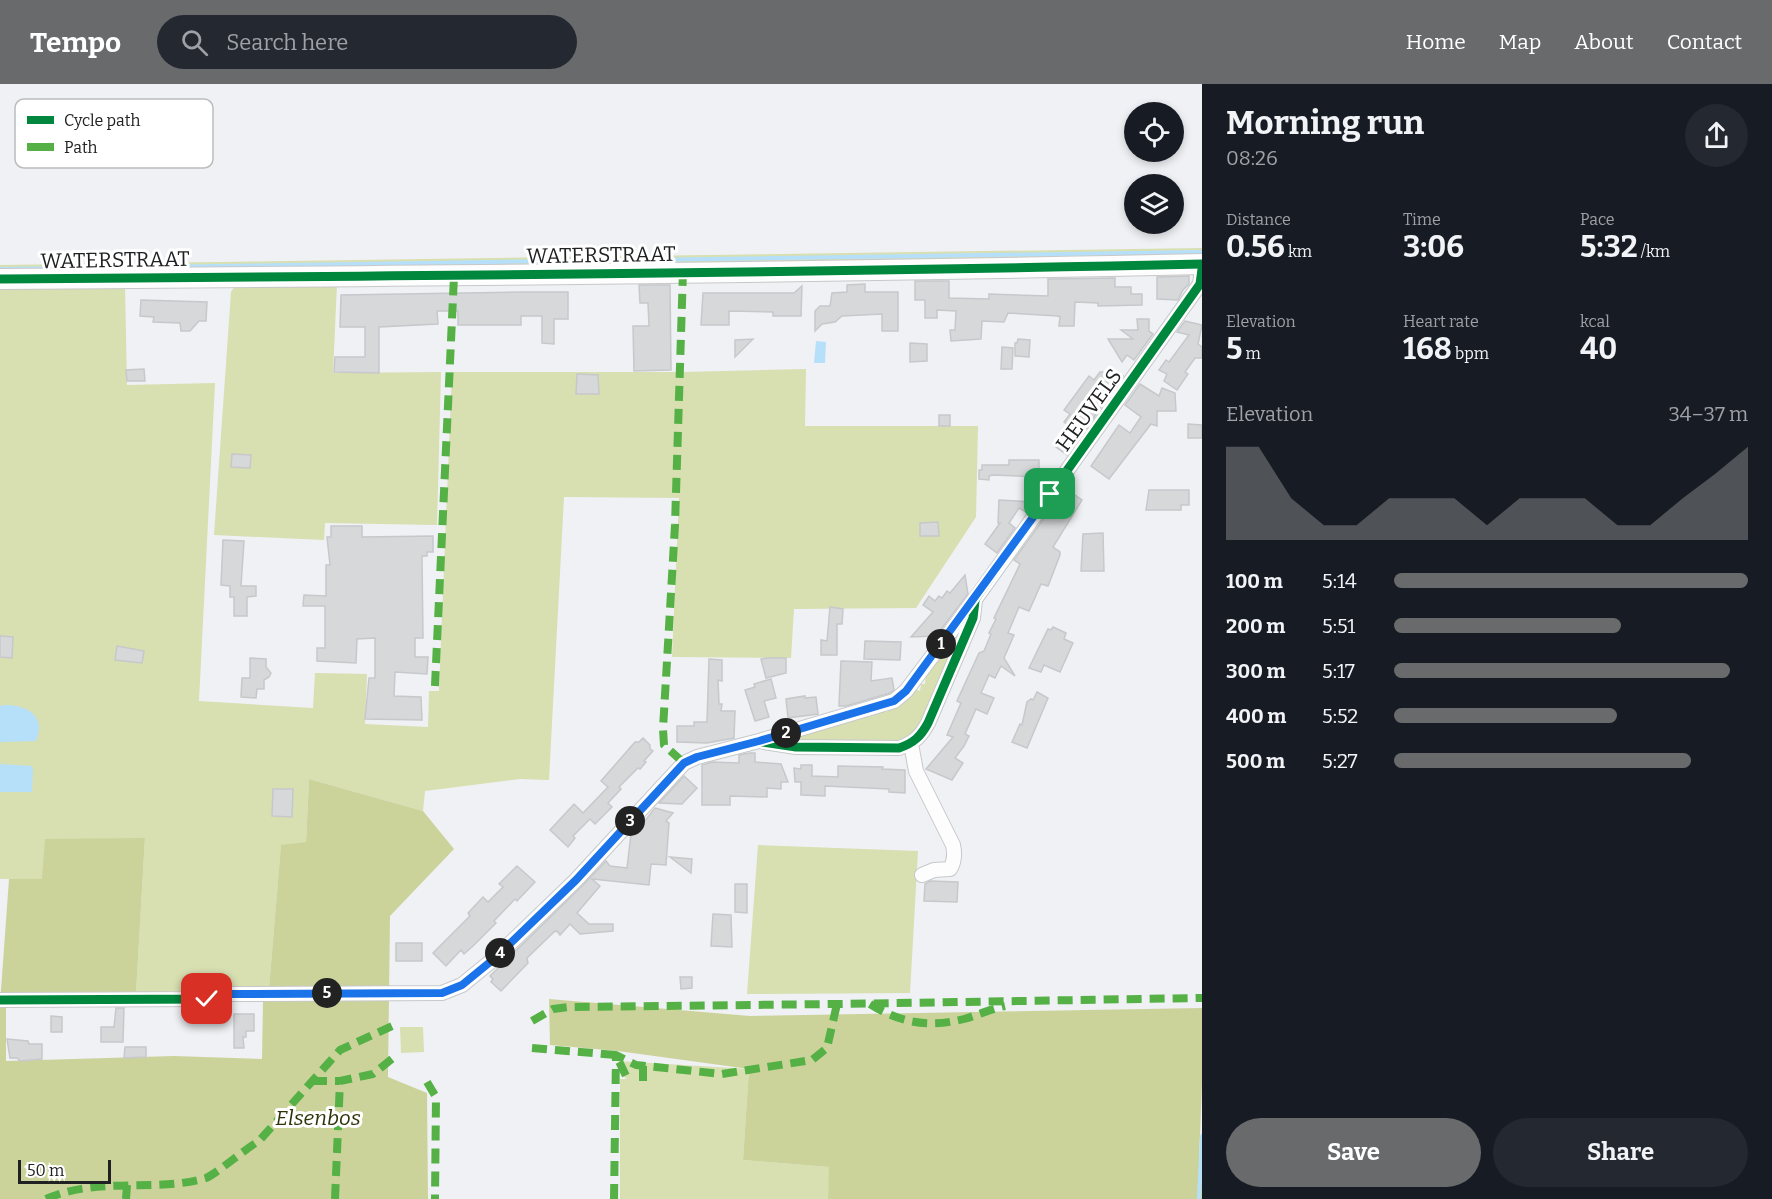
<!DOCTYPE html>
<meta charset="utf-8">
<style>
:root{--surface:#171b24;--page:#242831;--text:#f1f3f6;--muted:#9ea1a6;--accent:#686a6c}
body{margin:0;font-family:Bitter,serif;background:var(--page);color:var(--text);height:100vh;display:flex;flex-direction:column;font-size:22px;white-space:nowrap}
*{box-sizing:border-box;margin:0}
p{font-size:20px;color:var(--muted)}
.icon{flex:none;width:33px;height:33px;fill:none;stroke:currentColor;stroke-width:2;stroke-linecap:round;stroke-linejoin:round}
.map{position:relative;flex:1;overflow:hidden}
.sheet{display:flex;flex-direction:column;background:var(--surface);width:570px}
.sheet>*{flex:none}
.controls{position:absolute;left:1124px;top:18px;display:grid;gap:12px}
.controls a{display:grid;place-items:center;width:60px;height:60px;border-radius:50%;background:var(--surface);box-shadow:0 3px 9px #0003;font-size:30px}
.scale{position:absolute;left:18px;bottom:15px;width:93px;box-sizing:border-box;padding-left:6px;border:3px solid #202122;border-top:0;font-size:16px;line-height:21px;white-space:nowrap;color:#202122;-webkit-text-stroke:4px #fff;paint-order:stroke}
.pin{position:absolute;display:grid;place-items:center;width:51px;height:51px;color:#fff;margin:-26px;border-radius:12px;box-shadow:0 3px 9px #0006}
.km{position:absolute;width:30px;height:30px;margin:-15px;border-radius:50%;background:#222;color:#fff;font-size:16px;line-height:30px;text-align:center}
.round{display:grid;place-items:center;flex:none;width:63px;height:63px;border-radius:32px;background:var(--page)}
.head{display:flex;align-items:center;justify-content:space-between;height:102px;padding:0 24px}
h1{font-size:33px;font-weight:700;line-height:45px}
.stats{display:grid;grid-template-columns:repeat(3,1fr);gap:9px;height:102px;padding:6px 24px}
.stats div{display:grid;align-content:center}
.stats b{font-size:30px;font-weight:700}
.stats small{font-size:16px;font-weight:400}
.stats p{font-size:16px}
.chart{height:168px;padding:12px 24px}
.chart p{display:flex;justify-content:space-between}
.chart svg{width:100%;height:108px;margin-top:6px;fill:var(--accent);opacity:.7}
.cta{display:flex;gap:12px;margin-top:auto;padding:12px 24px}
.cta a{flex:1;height:69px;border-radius:36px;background:var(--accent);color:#fff;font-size:24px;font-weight:700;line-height:69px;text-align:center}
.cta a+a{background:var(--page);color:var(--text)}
ul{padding:0 24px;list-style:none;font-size:20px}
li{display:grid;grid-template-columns:96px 72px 1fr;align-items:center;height:45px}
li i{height:15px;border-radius:8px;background:var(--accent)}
header{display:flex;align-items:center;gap:36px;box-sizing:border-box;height:84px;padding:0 30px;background:var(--accent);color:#fff}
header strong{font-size:28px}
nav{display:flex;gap:33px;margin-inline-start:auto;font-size:21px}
.search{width:420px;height:54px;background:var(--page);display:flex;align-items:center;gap:15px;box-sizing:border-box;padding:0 21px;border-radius:33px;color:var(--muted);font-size:22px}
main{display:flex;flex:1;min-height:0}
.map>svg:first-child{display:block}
</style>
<header>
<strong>Tempo</strong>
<div class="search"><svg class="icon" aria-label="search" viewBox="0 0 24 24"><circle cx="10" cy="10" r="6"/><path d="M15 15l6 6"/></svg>Search here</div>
<nav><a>Home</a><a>Map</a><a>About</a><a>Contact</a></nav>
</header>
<main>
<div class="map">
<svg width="1202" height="1115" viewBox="0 0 1202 1115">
<rect width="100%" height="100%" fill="#eff1f4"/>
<g fill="#d8dfb1">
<path d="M1202,164V174L0,191V181Z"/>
<path d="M337,200L333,289L441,288L437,441L325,439L324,456L214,451L231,208L235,202Z"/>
<path d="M125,204L127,301L215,299L199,617L313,624L315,589L367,590L365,640L428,643L429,607H439L452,288H684L806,285L805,342H978L976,433L916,524L794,525L791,574L672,573L679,414L564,413L549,696L520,695L425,707L423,727L309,695L306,758L281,762L269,904L136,909L145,754L43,795H0V205Z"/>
<path d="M965,539L924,640L906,658L790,656V654L812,644L816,647L857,636L862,630L866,633L875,631L879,625L886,628L893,625L917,597V606L920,607L921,600H925L926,587L942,564L941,573L945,574L946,567H950L951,560H955L957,544Z"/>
<path d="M758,761L918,767L910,909L747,910Z"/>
<path d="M400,943H423L424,968L401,969Z"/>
<path d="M618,977L749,985L743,1076L830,1083L828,1115H620V995H627L623,992Z"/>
</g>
<g fill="#cbd39b">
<path d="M309,695L423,727L454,765L390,832L388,993L427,1009L428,1115H0V920L9,795H42L45,755L145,754L136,909L6,911V977L174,972L262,975L263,918L269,904L281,761L306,758Z"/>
<path d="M549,915L750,932L1202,924V1000L1199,1077L1202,1078V1115H828L829,1083L743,1076L749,985L618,967L550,961Z"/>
</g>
<g fill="#b6e0fa">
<path d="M816,257L826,258L825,279H814Z"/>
<path d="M4,621C26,621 47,631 36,657L0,658V622Z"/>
<path d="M0,680L32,682L33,685L32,708H0Z"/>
</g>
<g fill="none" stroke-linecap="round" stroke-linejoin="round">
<g stroke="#b6e0fa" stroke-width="4">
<path d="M0,185L1202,168"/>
<path d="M1199,1115L1202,1052"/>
</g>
</g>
<g fill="#d6d8da" stroke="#c7c8cb" stroke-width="1.5">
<path d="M1189,192V200L1183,206L1178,216L1157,215V193Z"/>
<path d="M1115,194V203H1131V210H1142V221L1098,222V219L1075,218L1074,242H1059L1060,233L1058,232L1008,229L1004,238L982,237L981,255L951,257L950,246H955L956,227L937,226V234H925V216H915V197H949V214L989,215V210L1048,212V195Z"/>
<path d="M865,200V208H898V247H882V230L842,232L835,238L822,240L815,247V227L820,222H830L832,209L847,208V201Z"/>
<path d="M639,201H670L671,286L634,287L633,242H649L648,219H640Z"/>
<path d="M802,202L801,232H773V228L729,227V241H701L703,209H794Z"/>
<path d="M520,208H568V235H554V260L542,259V232H521V241H458V227H437L438,240L379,243V289L334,288L335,273H365V243H340L341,211Z"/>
<path d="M141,216L207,218L206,237H199L190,247H181L180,239L153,238L154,233L140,232Z"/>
<path d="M1137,235H1149V247L1153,250L1134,276L1127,271L1122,278L1108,255H1133L1121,246H1138Z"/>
<path d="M1185,237L1202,241L1198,260L1202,263V274H1195L1185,288L1188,290L1177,306L1164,297L1167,290L1159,286L1166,276L1169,278L1189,251L1177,248Z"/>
<path d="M753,255L735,273V256Z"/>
<path d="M1018,255L1030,256L1029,273L1015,272V259H1017Z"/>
<path d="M910,259L927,260V277L910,278Z"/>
<path d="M1002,263L1013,264L1012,285H1001Z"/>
<path d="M144,285L145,297H127L126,286Z"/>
<path d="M1100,288H1109L1123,292L1067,371L1056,363L1071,343L1064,338L1070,330L1064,326L1089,292L1094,296Z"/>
<path d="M577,290L598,291L599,310H576Z"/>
<path d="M1140,300L1159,312L1162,304L1175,309L1176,327H1157V342L1151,340L1109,395L1091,382L1119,341L1130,349L1141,333L1125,321Z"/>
<rect x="939" y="331" width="11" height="11"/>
<path d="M1188,340L1202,341V354H1188Z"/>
<path d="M232,370L251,371L250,384L231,383Z"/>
<path d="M1009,376H1039V393L993,391L989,392V396L979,395V386H982V381H1009Z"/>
<path d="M1065,404L1082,416L1053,463L1060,468V471L1048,502L1041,500L1029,527L1019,523L1008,549L1014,551L1004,574L1015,592L1001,582L995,594L989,591L981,609L994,614L987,630L976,625L965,650L969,652L964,662L955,674L963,679L952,696L926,685L953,653L947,651L961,619L957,617L979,569L984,567L991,550L989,549L996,535L994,534L1020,480L1014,476L1055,419H1058V414Z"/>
<path d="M1149,406H1189V421H1181V426H1146Z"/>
<path d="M999,416L1034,418L1026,428L1019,424L1009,439L1015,444L997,469L985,460L1000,439H998Z"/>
<path d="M938,438L939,452H920V439Z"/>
<path d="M331,442H362V453L433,452V468H427V472H422L423,554H415V573H428L427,590L395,588L394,612L421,613L422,636L365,635L369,594H375V554L357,555L356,579L317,577V564H325V522H303L304,511L326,512V481H330L327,453H331Z"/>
<path d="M1103,449L1104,487H1081L1083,450Z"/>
<path d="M223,456L244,457L241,502H256V512L247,513V532H234V513H230V502L221,501Z"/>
<path d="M965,491L968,510L936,552L911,553L933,528L923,521L929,512L935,517L939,512L942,514L947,507L950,509Z"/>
<path d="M830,523L843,525L842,540H837V571H821V556L827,557Z"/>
<path d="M1053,543L1066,549L1064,555L1073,559L1060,588L1044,581L1041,588L1029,584L1048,545L1051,546Z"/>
<path d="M0,552L13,553L12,574L0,573Z"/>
<path d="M865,557L901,558L900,576L864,575Z"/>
<path d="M117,562L144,567L142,579L115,576Z"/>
<path d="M250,574L266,575V583L271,589L269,593L264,596V605H257L256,614L241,613L242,594H250Z"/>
<path d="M768,574H786V589L766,594L761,575Z"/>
<path d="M709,575L722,576V597L718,596L719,620H722L721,627H735L734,654L707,659L677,658V642H694V638H707Z"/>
<path d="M841,577L872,578L871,597L892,594L894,606L890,609L846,622H839Z"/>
<path d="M771,595L776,614L764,617L769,633L755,637L745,606L755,603L754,600Z"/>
<path d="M1037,608L1048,614L1027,664L1012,658L1020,640L1022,641L1027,618L1031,615L1033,616Z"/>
<path d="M805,612V614L816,613L818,630L788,634L786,615Z"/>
<path d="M643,654L650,661V665L653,667L644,677L646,678L640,685L638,684L619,703L621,705L608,719L612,723L595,740L590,735L573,752L575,754L568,763L550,746L574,720L583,729L608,703L601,697L635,658H639Z"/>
<path d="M750,669H755V678L781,680L788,698H781V705L767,704V713L730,712V721H702V681L712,678L739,679V671Z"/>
<path d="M801,681H812V692L838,693V682L883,683L882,685L905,686V709L889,708V705L825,702V712L801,711V698H795L794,684L801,685Z"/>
<path d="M684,692L697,704L682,720L659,719Z"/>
<path d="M273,705H293L292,733L272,732Z"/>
<path d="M655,724L673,729L666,737L669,739L666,781L651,780L649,801L592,795L600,802L577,829L589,840H613V847L580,850L570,840L560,851L557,847L554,848L527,874L528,879L501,907L491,898L493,895L490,892L582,802L606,777L610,782L627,784L631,750L636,748Z"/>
<path d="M670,773L692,775L691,789Z"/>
<path d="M517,782L535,798L517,817L515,815L494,837L496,839L473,862L464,870L461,866L446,882L433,869L470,832L468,829L483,813L488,818L503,803L499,800Z"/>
<path d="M930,797L958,798L957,818L924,817L925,800Z"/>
<path d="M735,800H747V829L735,828Z"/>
<path d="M713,830L731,831L732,863L711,862Z"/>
<rect x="396" y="859" width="26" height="18"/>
<path d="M680,893H692V904L681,905Z"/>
<path d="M116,924H124L123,958H101V943H114Z"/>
<path d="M234,930H254V947H246V953H243L244,964H234Z"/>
<path d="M51,932L62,933V948H51Z"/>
<path d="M7,955L28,957L29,960H42V975L20,977L17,974H10Z"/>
<path d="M125,963H146V973L124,974Z"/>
</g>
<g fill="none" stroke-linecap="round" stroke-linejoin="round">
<g stroke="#c7c8ca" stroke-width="16">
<g id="street">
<path d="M764,658L796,663L899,664C914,659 921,652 928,639L973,534L975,516"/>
<path d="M911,660L916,687L953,761C955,770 955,777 950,785L934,786L922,791"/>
<path d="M0,916L207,915L230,910L442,909L462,901L495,874L576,796L684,679L697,673L759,657L894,617L906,607L976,514L1200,200L1202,185"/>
</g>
</g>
<g stroke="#c7c8ca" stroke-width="22">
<path id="secondary" d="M0,195C401,192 801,189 1202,180"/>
</g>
<use href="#street" stroke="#fdfdfd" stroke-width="14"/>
<use href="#secondary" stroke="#fdfdfd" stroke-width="20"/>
<g stroke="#55b145" stroke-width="8" stroke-dasharray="15 8" stroke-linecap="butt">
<path d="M683,187L675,441L663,645L664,661L684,679"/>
<path d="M435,602L454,192"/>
<path d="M870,920C900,939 929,944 964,935C978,931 991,925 1005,922"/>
<path d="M532,937L553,925L569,923L837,920L1202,914"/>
<path d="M532,964L616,971L628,996"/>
<path d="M312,997H340"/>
<path d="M643,997V982"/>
<path d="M427,998L436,1013L435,1115"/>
<path d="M46,1115C98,1092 154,1109 206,1094C216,1090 245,1065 259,1057L340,966L392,942"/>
<path d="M126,1115L127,1101"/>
<path d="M335,1115L340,997L373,990L393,974"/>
<path d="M614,1115L616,971L636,981L722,990L812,976L827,964L837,920"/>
</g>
<g stroke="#fff" stroke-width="13">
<g id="cycleway">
<path d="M0,195C401,192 801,189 1202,180"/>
<path d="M762,658L796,663L899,664C914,659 921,652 928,639L973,534L975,517"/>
<path d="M0,916L207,915L230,910L442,909L462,901L495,874L576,796L684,679L697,673L759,657L894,617L906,607L976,514L1200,200L1202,185"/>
</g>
</g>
<use href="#cycleway" stroke="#00873e" stroke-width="9"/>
</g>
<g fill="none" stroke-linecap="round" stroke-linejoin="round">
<g stroke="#fff" stroke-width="12">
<path id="route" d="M207,915L230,910L442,909L462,901L495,874L576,796L684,679L697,673L759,657L894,617L906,607L1050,410"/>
</g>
<use href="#route" stroke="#1a73e8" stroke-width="8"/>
</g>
<g text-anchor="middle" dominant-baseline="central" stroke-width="6" stroke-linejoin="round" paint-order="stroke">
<g font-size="21" fill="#202122" stroke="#fff">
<text transform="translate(601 171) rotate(-1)">WATERSTRAAT</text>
<text transform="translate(115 176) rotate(-1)">WATERSTRAAT</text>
<text transform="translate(1089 326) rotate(-54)">HEUVELS</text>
</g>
<g font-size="21" font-style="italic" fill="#2f3408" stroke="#fff">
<text x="318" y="1034">Elsenbos</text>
</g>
</g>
<rect x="15" y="15" width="198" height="69" rx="9" fill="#fff" stroke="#bcbcbd" stroke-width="1.5"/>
<rect x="27" y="32" width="27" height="8" fill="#00873e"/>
<rect x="27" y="59" width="27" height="8" fill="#55b145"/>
<g font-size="16" fill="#202122">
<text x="64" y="42">Cycle path</text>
<text x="64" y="69">Path</text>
</g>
</svg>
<div class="controls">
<a><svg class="icon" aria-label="locate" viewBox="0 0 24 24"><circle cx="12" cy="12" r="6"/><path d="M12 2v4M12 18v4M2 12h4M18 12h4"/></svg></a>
<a><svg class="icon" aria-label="layers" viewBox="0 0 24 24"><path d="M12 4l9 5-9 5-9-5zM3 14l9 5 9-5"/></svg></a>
</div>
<div class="scale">50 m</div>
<div class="pin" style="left:1050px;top:410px;background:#1e9e55"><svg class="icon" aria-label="arrive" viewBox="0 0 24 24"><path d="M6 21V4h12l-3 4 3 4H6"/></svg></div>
<div class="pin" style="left:207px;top:915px;background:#d93025"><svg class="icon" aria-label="check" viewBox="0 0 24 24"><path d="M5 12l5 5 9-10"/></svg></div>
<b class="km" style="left:941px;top:560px">1</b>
<b class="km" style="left:786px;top:649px">2</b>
<b class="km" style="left:630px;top:737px">3</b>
<b class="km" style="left:500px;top:869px">4</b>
<b class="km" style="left:327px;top:909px">5</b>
</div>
<section class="sheet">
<div class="head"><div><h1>Morning run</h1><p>08:26</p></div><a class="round"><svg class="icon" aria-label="share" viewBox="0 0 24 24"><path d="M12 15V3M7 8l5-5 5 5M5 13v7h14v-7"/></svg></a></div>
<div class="stats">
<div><p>Distance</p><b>0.56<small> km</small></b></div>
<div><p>Time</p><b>3:06</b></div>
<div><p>Pace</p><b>5:32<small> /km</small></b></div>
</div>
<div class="stats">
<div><p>Elevation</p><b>5<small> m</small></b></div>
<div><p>Heart rate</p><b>168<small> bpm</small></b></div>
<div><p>kcal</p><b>40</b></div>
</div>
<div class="chart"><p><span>Elevation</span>34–37 m</p>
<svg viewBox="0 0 160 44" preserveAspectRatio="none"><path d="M0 44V6L10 6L20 27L30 38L40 38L50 27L60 27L70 27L80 38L90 27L100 27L110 27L120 38L130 38L140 27L150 17L160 6V44z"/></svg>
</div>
<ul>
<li><b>100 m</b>5:14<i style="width:100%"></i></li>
<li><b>200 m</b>5:51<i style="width:64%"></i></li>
<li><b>300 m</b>5:17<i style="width:95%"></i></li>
<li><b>400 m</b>5:52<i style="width:63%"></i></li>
<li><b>500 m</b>5:27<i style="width:84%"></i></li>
</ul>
<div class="cta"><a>Save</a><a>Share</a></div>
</section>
</main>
